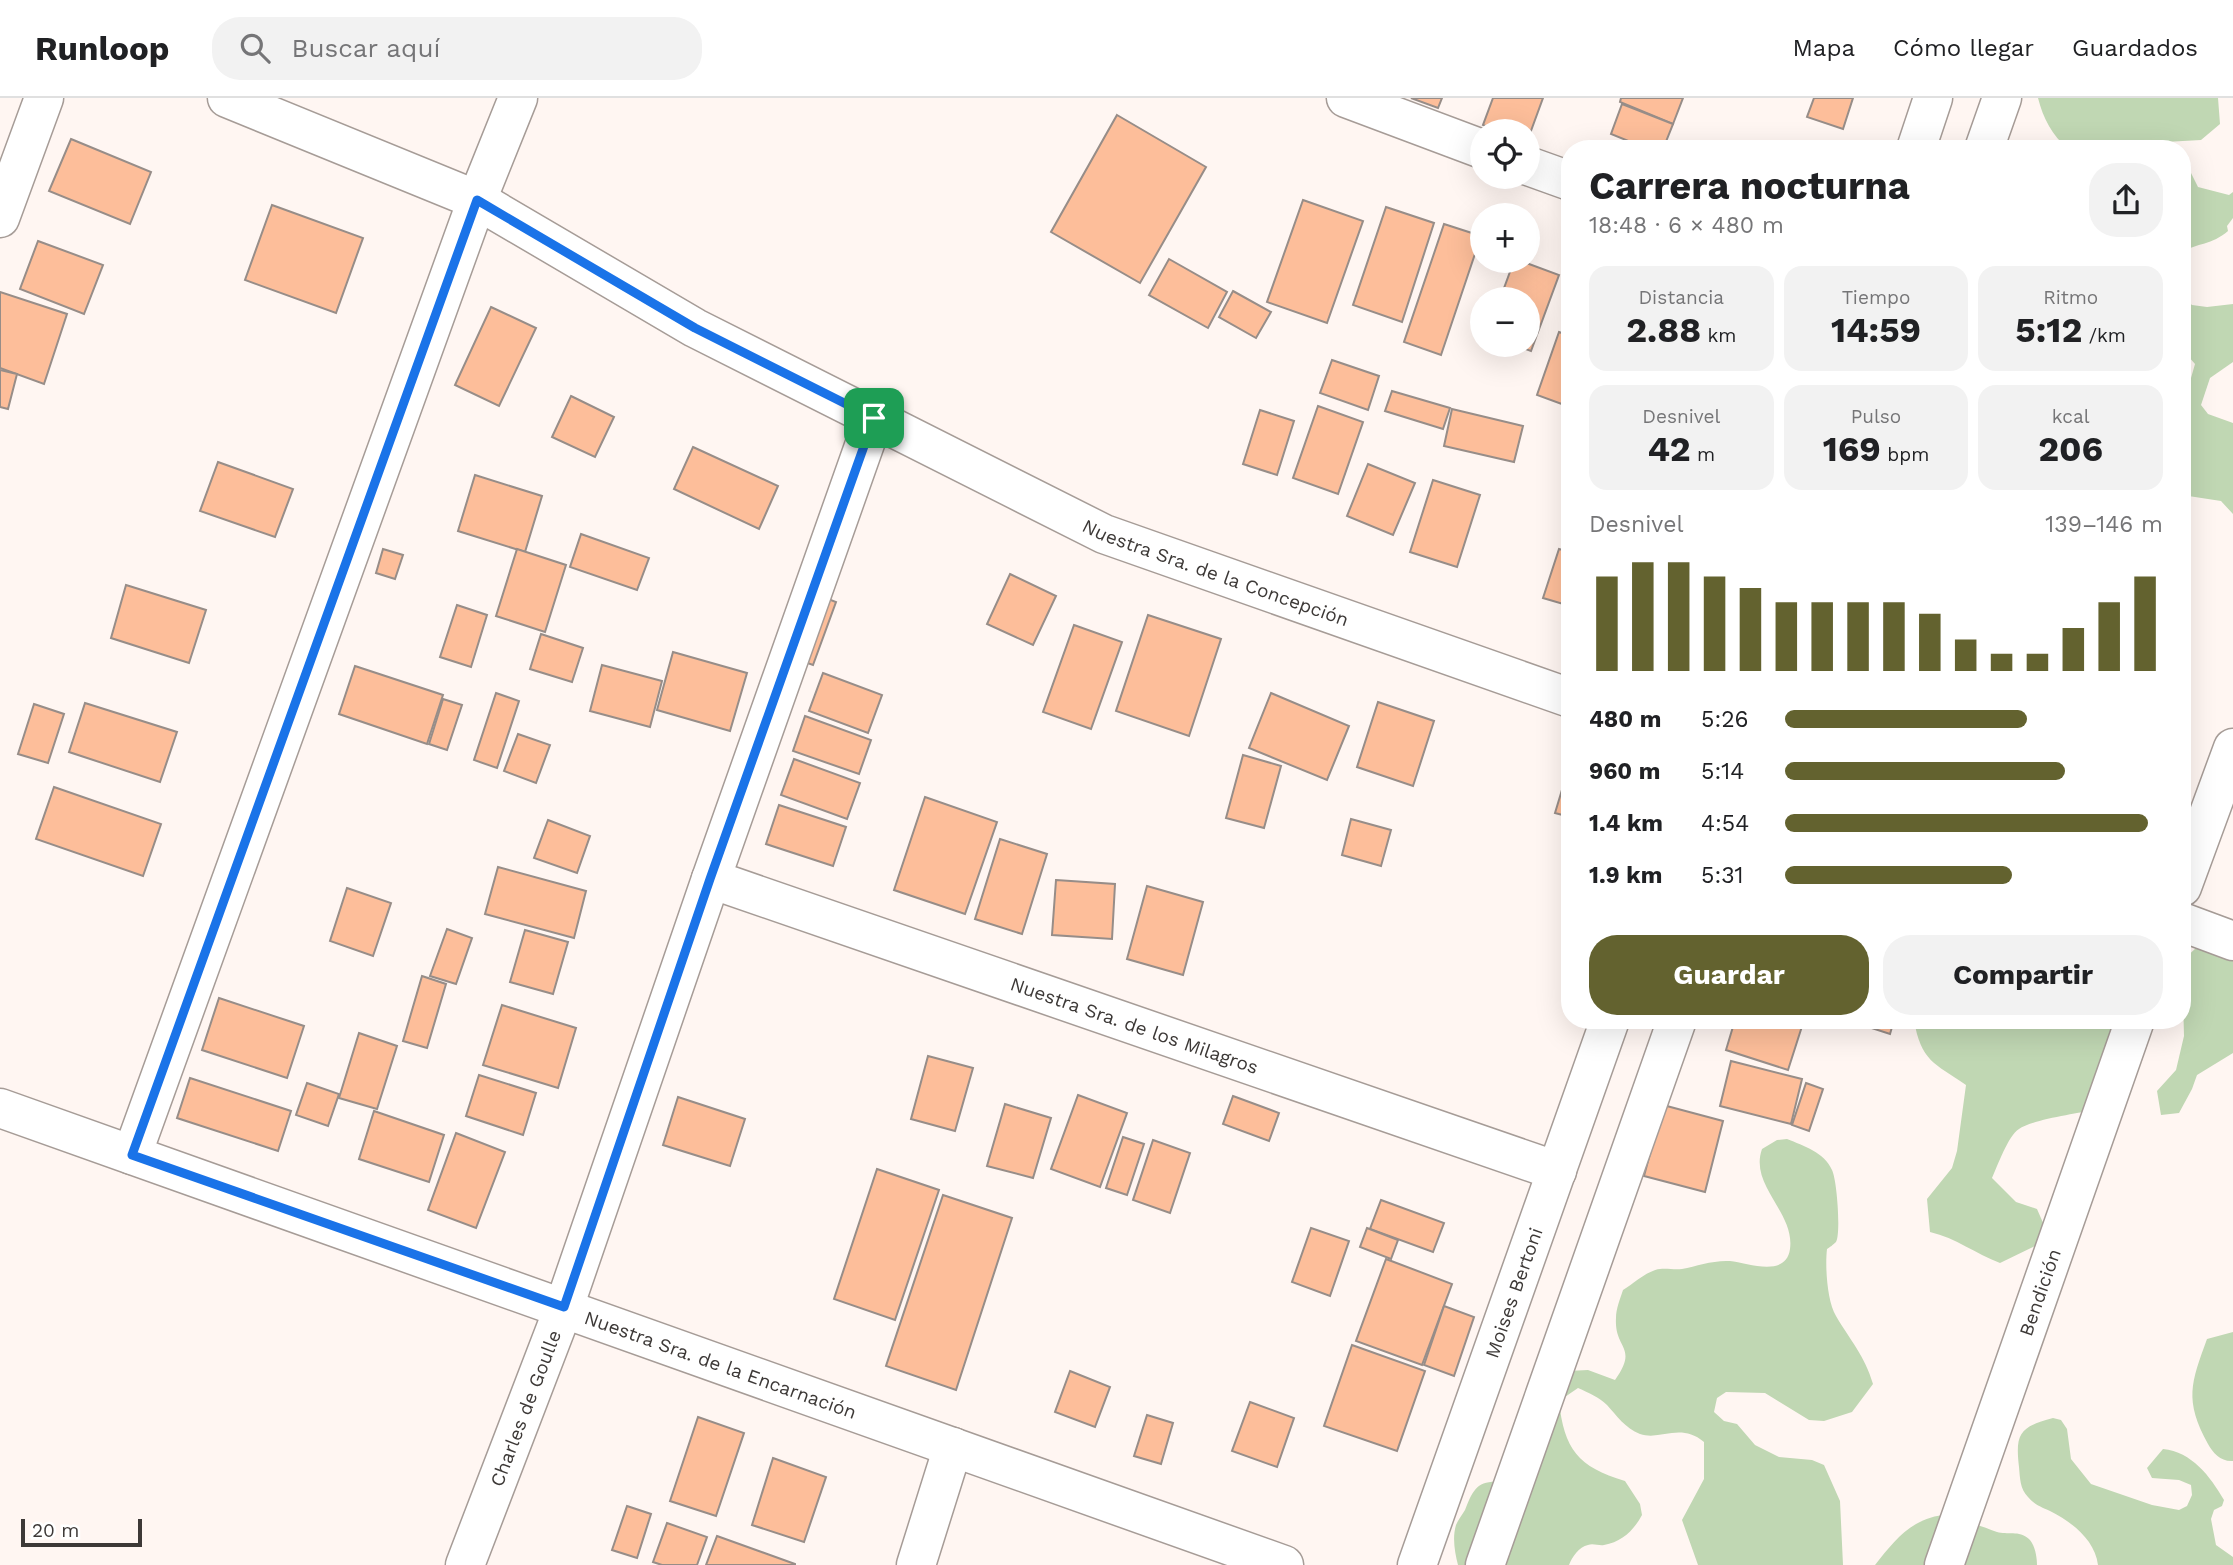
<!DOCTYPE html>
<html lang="es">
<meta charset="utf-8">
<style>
:root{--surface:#fff;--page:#f2f2f2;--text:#202124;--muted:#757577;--line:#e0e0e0;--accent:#63622f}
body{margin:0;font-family:"Work Sans",sans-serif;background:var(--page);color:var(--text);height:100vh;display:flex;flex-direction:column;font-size:26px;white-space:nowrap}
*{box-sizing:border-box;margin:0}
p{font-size:23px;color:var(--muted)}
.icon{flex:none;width:38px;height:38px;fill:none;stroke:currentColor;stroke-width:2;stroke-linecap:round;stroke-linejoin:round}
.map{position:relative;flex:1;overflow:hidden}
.sheet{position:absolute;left:1561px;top:42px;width:630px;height:889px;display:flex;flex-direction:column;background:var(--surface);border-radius:28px;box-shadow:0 7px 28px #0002}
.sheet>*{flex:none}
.tools{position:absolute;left:1470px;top:21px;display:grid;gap:14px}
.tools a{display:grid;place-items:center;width:70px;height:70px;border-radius:50%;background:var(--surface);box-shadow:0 7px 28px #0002;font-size:35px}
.scale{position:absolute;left:21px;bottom:18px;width:121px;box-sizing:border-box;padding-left:7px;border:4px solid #3d3937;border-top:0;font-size:19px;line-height:24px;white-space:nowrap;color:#3d3937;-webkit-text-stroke:5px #fff;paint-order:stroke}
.pin{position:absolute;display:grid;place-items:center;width:60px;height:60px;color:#fff;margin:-30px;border-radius:14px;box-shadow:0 4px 10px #0006}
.round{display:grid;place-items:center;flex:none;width:74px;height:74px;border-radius:28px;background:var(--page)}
.overview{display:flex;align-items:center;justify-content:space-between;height:119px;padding:0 28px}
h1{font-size:38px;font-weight:700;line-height:52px}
.metrics{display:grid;grid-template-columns:repeat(3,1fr);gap:10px;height:119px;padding:7px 28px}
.metrics div{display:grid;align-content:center;border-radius:18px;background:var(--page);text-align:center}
.metrics b{font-size:35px;font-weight:700}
.metrics small{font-size:19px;font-weight:400}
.metrics p{font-size:19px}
.chart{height:196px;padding:14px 28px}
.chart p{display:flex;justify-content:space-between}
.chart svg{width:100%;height:126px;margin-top:7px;stroke:var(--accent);stroke-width:6}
.cta{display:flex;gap:14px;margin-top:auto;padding:14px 28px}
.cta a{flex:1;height:80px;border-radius:28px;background:var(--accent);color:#fff;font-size:28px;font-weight:700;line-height:80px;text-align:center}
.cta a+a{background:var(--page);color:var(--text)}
ul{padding:0 28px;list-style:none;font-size:23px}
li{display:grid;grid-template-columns:112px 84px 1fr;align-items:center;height:52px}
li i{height:18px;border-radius:9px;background:var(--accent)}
header{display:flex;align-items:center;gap:42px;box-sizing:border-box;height:98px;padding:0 35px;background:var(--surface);border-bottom:2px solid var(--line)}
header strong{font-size:33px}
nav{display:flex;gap:38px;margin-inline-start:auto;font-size:24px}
.search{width:490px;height:63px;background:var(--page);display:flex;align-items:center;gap:18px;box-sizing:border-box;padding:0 24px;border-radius:28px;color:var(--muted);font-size:26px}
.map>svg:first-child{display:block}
</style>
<header>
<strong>Runloop</strong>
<div class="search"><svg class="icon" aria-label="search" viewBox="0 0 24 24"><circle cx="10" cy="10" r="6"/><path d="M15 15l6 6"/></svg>Buscar aquí</div>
<nav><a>Mapa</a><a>Cómo llegar</a><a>Guardados</a></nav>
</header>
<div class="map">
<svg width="2233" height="1467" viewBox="0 0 2233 1467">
<rect width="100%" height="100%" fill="#fff6f2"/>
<g fill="#c0d7b3">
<path d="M2038,0H2218L2220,26L2201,42L2165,44L2160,49L2161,51H2068C2052,37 2043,20 2038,0Z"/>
<path d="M2182,68L2188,69L2198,89L2229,97L2233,94V120L2227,128L2228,133C2212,147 2197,145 2182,154Z"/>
<path d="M2182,199L2192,207L2207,209L2233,206V264L2210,280L2201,307L2208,316L2233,325V416L2221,403L2182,397V287L2191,280L2195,266L2182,251Z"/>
<path d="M2212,848L2233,856V955L2197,977L2192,991L2179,1015L2161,1017L2157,993L2176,972L2184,938L2182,863L2196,850Z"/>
<path d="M1914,922H2113L2115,954L2095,1012C2078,1015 2031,1022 2019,1031C2008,1038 1998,1067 1992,1080L2016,1104L2037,1111L2047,1134L2037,1147L2000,1165C1976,1156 1956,1140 1930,1134L1927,1101L1952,1070L1957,1053L1966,987C1934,965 1921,963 1914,922Z"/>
<path d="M1787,1041C1804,1048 1824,1054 1832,1072C1837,1082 1841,1136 1836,1144C1834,1146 1829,1150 1827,1151C1825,1168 1827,1203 1836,1218C1850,1242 1865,1258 1873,1286L1852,1314L1824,1323L1809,1322L1765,1295L1726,1294L1717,1300L1714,1314L1724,1323L1737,1326L1755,1347L1779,1359L1812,1362L1824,1367L1840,1403L1843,1467H1698L1682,1422L1704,1381V1344C1680,1324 1661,1343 1640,1336C1625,1330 1617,1318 1607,1307C1599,1299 1589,1295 1578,1290L1559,1303C1564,1351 1578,1369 1625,1383L1640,1406L1642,1417C1634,1432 1622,1444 1604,1447C1599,1448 1593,1445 1588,1447C1579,1449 1572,1459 1569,1467H1458C1455,1455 1452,1440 1456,1427C1458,1422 1462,1417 1465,1412C1473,1392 1477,1382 1501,1384L1568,1273L1588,1272L1615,1282C1639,1248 1614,1252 1616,1220C1616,1211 1620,1201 1623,1192C1633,1186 1648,1172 1660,1171C1667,1170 1674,1172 1682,1171C1697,1168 1713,1162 1730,1163C1748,1165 1786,1180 1790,1151C1795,1114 1749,1088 1762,1051L1777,1042Z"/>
<path d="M2233,1234V1363C2221,1364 2213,1355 2208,1346C2184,1302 2191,1285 2207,1241Z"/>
<path d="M2053,1320L2061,1322L2067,1331L2071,1361L2091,1386L2152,1407L2179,1412L2187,1408L2192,1397L2191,1387L2179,1382L2152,1380L2147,1370L2163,1351C2192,1354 2210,1378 2224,1402L2222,1408L2214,1412L2211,1421L2216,1447L2233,1459V1467H2098C2095,1442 2072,1424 2050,1413C2041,1409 2035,1407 2028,1399C2020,1391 2020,1380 2019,1369C2015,1335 2020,1329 2053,1320Z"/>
<path d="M1943,1417C1962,1421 1978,1427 1997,1434C2007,1437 2019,1432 2029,1441C2035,1447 2037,1459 2037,1467H1875C1894,1443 1911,1421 1943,1417Z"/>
</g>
<g fill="#fdbe9a" stroke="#978d88" stroke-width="2">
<path d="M1411,0H1442L1438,10Z"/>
<path d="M1493,0H1543L1528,41V33H1499L1483,27Z"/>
<path d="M1621,0H1683L1673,26L1620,4Z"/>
<path d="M1814,0H1853L1843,31L1807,19Z"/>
<path d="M1622,6L1673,26L1663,51H1648L1611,36Z"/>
<path d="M1117,17L1206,69L1140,185L1051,134Z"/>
<path d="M71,41L151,74L130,126L49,93Z"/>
<path d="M1303,102L1363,123L1327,225L1267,204Z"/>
<path d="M272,107L363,140L336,215L245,182Z"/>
<path d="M1386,109L1434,125L1402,224L1353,207Z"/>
<path d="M1444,126L1481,138L1441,257L1404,244Z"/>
<path d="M38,143L103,167L84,216L20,191Z"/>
<path d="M1169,161L1227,194L1208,230L1149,197Z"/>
<path d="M1514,163H1521L1559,177L1531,253L1514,247H1528V201H1500Z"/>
<path d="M1233,193L1271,214L1256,240L1219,219Z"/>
<path d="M0,194L67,216L44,286L0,270Z"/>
<path d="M491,209L536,230L499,308L455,287Z"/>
<path d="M1559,234L1570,238V309L1537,297Z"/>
<path d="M1332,262L1379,278L1368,312L1320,295Z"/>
<path d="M0,272L17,276L8,311L0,309Z"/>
<path d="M1392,293L1450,310L1443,331L1385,313Z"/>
<path d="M571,298L614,319L595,359L552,339Z"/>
<path d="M1318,308L1363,324L1338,396L1293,380Z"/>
<path d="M1452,311L1523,328L1514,364L1444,348Z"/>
<path d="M1260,312L1294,323L1277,377L1243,366Z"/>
<path d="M693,349L778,388L759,431L674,391Z"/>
<path d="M218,364L293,391L275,439L200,413Z"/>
<path d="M1368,366L1415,385L1393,437L1347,418Z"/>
<path d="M475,377L542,398L525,454L458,433Z"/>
<path d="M1433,382L1480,397L1457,469L1410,454Z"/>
<path d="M581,436L649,460L637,492L570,469Z"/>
<path d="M383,451L403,457L395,481L376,475Z"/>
<path d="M517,451L566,467L545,534L496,518Z"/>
<path d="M1559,451L1570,454V508L1543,500Z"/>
<path d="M1010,476L1056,498L1033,547L987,526Z"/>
<path d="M126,487L206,512L189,565L111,540Z"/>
<path d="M818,497L836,504L813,567L796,561Z"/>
<path d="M457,507L487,517L471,569L440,559Z"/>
<path d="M1148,517L1221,541L1189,638L1116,613Z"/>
<path d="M1074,527L1122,544L1091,631L1043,614Z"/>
<path d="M541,536L583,550L572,584L530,571Z"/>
<path d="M673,554L747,575L730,633L657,612Z"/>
<path d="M602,567L662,583L650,629L590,613Z"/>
<path d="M355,568L443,597L427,646L339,616Z"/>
<path d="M823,575L882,597L868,635L809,613Z"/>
<path d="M496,595L519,603L497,670L474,662Z"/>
<path d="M1271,595L1349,628L1327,682L1249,650Z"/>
<path d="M443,601L462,607L447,652L429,646Z"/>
<path d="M1378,604L1434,623L1413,688L1357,669Z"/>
<path d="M85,605L177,634L160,684L69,654Z"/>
<path d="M34,606L64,616L48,665L18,656Z"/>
<path d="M805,618L871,642L859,676L793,653Z"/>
<path d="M518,636L550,647L536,685L504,673Z"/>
<path d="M1243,657L1281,668L1264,730L1226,720Z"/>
<path d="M794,661L860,685L847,721L781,697Z"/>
<path d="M1568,672H1570V719L1555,715Z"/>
<path d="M54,689L161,726L143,778L36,741Z"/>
<path d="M925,699L997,724L965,816L894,792Z"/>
<path d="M779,707L846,729L833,768L766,746Z"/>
<path d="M1351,721L1391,732L1381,768L1342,757Z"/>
<path d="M548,722L590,738L577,775L534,760Z"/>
<path d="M1000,741L1047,756L1022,836L975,821Z"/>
<path d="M498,769L586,793L574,840L485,816Z"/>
<path d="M1056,782L1115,786L1112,841L1052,837Z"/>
<path d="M1147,788L1203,804L1183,877L1127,861Z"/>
<path d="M347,790L391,805L373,858L330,843Z"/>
<path d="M447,831L472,840L456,886L430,878Z"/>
<path d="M525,832L568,844L553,896L510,884Z"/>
<path d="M422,878L446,886L427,950L403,943Z"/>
<path d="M219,900L304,928L287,980L202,952Z"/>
<path d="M502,907L576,930L558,990L483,967Z"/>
<path d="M1735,922H1804L1788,972L1726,952Z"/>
<path d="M1847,922H1894L1890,936Z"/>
<path d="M359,935L397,948L377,1011L339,1000Z"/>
<path d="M928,958L973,970L955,1033L911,1021Z"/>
<path d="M1731,963L1802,981L1791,1026L1720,1008Z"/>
<path d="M479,977L536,995L523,1037L466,1018Z"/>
<path d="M190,980L291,1013L278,1053L177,1020Z"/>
<path d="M307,985L339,996L328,1028L296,1017Z"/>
<path d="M1806,985L1823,991L1809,1033L1792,1027Z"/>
<path d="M1078,997L1127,1015L1100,1089L1051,1071Z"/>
<path d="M1233,998L1279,1015L1269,1043L1223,1026Z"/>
<path d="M678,999L745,1021L730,1068L663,1047Z"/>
<path d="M1005,1006L1051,1020L1033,1080L987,1068Z"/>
<path d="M1663,1007L1723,1023L1705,1094L1644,1078Z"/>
<path d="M374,1013L444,1037L429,1084L359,1061Z"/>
<path d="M456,1035L505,1054L476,1130L428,1112Z"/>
<path d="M1123,1039L1144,1046L1127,1097L1106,1090Z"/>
<path d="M1153,1042L1190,1055L1170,1115L1133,1102Z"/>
<path d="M877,1071L939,1092L895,1222L834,1201Z"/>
<path d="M943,1097L1012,1120L956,1292L886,1268Z"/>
<path d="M1381,1102L1444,1125L1433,1154L1370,1131Z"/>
<path d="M1311,1130L1349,1143L1330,1198L1292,1184Z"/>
<path d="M1367,1130L1398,1142L1391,1161L1360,1149Z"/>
<path d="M1386,1161L1452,1186L1422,1267L1356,1243Z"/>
<path d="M1444,1208L1474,1219L1454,1278L1424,1267Z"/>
<path d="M1352,1247L1425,1273L1397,1353L1324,1328Z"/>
<path d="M1070,1273L1110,1289L1095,1329L1055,1314Z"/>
<path d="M1250,1304L1294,1320L1277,1369L1232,1353Z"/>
<path d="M1147,1317L1173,1325L1161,1366L1134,1358Z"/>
<path d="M698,1319L744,1335L716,1418L670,1403Z"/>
<path d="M773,1360L826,1379L804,1444L752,1427Z"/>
<path d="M627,1408L651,1416L637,1460L612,1452Z"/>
<path d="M667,1425L707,1439L697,1467H662L653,1464Z"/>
<path d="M717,1438L795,1466V1467H706Z"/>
</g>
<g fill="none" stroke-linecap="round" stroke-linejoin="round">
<g stroke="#a69c97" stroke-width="41">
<g id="minor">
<path id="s1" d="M227,0L477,102L695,230L1104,436L1570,600"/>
<path d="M1346,0L1482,51"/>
<path d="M1916,51L1933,0"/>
<path d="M1984,51L2002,0"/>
<path d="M1528,68L1570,83"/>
<path d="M0,120L44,0"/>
<path id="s2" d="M711,781L1557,1073"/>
<path d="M2182,789L2233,650"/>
<path d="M2182,824L2233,843"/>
<path id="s3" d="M0,1010L1284,1467"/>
<path d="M132,1057L477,102L518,0"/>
<path id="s4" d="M465,1467L564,1209L711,781L874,320"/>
<path d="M916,1467L953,1349"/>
<path id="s5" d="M1417,1467L1610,922"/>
<path d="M1485,1467L1677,922"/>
<path id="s6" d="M1944,1467L2135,922"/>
</g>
</g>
<use href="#minor" stroke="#fff" stroke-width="38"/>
</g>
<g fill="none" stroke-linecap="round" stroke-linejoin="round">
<g stroke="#fff" stroke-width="14">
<path id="route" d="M477,102L695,230L874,320L710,781L564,1209L132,1057Z"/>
</g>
<use href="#route" stroke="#1a73e8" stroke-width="9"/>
</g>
<g text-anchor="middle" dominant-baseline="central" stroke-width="7" stroke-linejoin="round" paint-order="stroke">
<g font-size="19" fill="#3d3937" stroke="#fff">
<text stroke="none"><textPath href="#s1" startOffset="1099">Nuestra Sra. de la Concepción</textPath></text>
<text stroke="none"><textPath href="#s2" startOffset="448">Nuestra Sra. de los Milagros</textPath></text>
<text stroke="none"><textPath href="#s5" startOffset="289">Moises Bertoni</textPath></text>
<text stroke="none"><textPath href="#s6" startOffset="289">Bendición</textPath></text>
<text stroke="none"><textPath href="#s3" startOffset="765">Nuestra Sra. de la Encarnación</textPath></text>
<text stroke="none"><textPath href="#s4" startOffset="168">Charles de Goulle</textPath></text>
</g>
</g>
</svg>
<div class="tools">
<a><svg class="icon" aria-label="locate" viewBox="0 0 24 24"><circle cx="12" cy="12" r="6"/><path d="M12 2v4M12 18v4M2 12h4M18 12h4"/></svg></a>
<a>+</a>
<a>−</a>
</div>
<div class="scale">20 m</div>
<div class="pin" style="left:874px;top:320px;background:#1e9e55"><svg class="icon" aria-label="arrive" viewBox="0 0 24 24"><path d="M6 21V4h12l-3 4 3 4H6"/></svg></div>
<section class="sheet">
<div class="overview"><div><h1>Carrera nocturna</h1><p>18:48 · 6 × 480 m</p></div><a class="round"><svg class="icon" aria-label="share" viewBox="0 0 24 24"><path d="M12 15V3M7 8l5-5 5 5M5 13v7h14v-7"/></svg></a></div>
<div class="metrics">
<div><p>Distancia</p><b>2.88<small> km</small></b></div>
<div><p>Tiempo</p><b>14:59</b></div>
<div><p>Ritmo</p><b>5:12<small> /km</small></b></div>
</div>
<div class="metrics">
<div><p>Desnivel</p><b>42<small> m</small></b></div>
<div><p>Pulso</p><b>169<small> bpm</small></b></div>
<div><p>kcal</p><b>206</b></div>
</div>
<div class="chart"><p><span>Desnivel</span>139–146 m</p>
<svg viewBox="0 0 160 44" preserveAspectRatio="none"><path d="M5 44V11M15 44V6M25 44V6M35 44V11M45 44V15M55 44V20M65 44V20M75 44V20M85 44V20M95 44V24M105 44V33M115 44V38M125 44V38M135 44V29M145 44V20M155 44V11"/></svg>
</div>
<ul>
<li><b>480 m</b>5:26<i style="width:64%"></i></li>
<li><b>960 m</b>5:14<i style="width:74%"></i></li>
<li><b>1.4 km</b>4:54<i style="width:96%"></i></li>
<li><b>1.9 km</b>5:31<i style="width:60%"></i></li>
</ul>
<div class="cta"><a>Guardar</a><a>Compartir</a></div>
</section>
</div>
